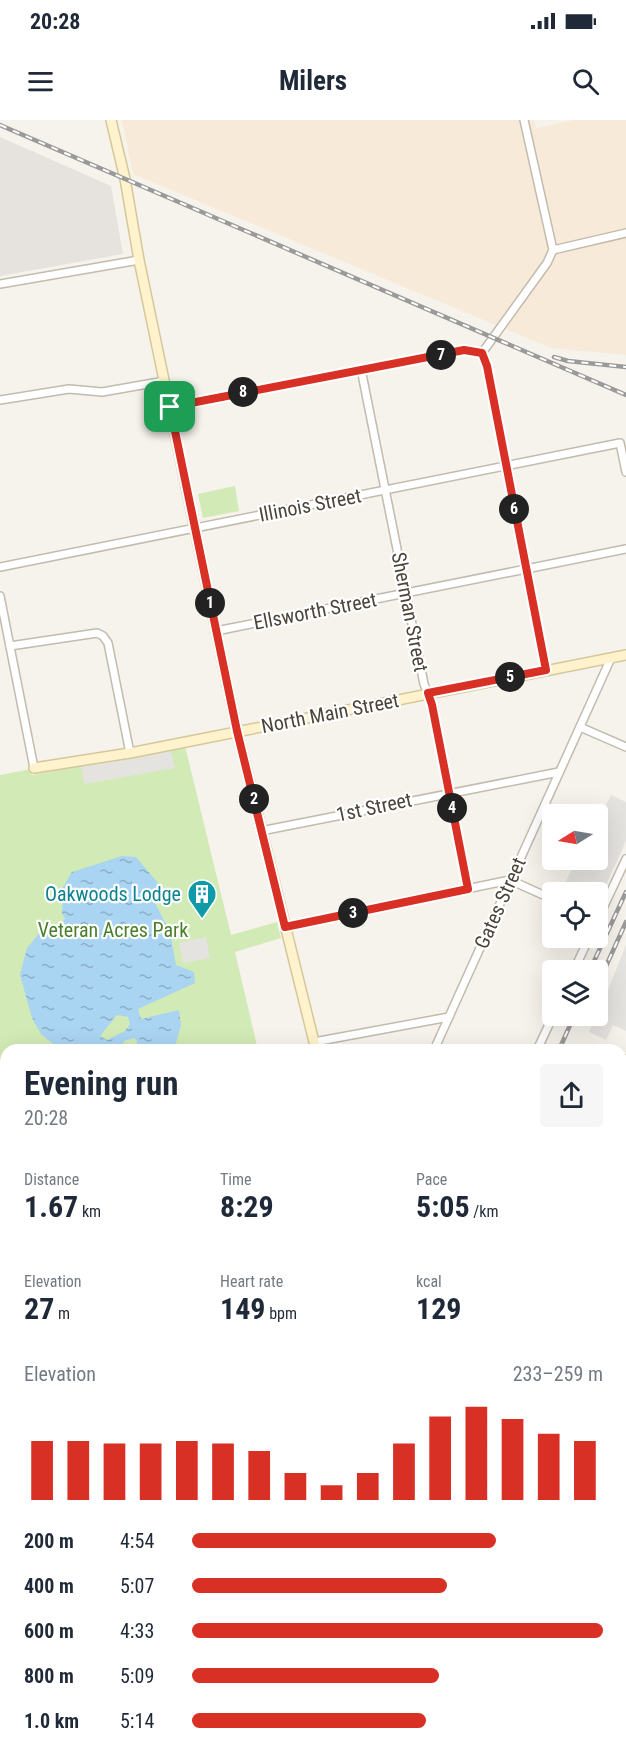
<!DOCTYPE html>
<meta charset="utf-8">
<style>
:root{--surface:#fff;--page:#f6f6f7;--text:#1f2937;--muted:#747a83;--accent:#d93025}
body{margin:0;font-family:"Roboto Condensed",sans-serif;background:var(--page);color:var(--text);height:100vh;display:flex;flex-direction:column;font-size:22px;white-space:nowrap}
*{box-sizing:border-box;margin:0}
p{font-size:20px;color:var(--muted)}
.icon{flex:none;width:33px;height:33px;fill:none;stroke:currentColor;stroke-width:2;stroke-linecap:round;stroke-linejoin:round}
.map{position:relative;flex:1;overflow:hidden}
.side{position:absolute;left:0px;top:924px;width:627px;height:711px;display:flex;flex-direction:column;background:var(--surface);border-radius:18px 18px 0 0;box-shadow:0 6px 24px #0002}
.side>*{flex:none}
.needle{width:39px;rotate:259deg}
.controls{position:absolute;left:542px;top:684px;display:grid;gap:12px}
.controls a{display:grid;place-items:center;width:66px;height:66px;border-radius:6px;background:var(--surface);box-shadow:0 6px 24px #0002;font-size:30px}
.pin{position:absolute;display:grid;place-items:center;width:51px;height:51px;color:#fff;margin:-26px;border-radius:12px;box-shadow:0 3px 9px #0006}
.km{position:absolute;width:30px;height:30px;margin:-15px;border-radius:50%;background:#222;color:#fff;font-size:16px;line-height:30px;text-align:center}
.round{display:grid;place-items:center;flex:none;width:63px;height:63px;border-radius:6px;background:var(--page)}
.headline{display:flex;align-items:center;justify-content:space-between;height:102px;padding:0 24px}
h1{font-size:33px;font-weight:700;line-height:45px}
.metrics{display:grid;grid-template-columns:repeat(3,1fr);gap:9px;height:102px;padding:6px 24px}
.metrics div{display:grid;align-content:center}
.metrics b{font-size:30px;font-weight:700}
.metrics small{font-size:16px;font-weight:400}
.metrics p{font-size:16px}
.chart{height:168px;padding:12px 24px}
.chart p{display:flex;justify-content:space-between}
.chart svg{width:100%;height:108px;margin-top:6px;stroke:var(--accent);stroke-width:6}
ul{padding:0 24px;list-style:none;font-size:20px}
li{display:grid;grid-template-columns:96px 72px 1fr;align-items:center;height:45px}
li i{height:15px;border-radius:8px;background:var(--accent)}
.status{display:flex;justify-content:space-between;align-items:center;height:42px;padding:0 30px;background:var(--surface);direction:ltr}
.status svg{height:16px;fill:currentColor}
header{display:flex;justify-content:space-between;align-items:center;height:78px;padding:0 24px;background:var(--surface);font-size:27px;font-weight:700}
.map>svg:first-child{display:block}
</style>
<div class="status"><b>20:28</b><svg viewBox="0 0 49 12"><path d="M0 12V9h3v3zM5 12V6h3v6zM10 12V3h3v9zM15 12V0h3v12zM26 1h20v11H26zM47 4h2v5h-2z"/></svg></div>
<header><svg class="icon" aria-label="menu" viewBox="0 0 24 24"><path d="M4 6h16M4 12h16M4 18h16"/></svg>Milers<svg class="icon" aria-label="search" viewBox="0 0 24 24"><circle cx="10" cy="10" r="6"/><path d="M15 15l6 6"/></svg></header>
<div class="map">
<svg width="626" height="1635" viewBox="0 0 626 1635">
<defs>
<pattern id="water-ripples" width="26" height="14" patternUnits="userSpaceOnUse" patternTransform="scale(1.5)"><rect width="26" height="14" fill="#a9d4f2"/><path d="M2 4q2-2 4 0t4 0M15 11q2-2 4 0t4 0" fill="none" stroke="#8caec5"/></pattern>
</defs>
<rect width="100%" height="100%" fill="#f6f3ec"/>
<path fill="#eae5da" d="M621,1308H626V1635H476L474,1629H621Z"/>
<path fill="#f7ead8" d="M122,0H534L536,8L574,0H626V235L551,228L133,54Z"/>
<path fill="#e6e2dd" d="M0,17L111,66L123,134L0,156Z"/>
<g fill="#d2eab5">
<path d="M235,366L239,391L203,398L198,374Z"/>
<path d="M185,626L231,815L277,802L281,818L235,832L258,930H6V1047L0,1048V655L31,649L32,655Z"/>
</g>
<g fill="#e5e3e0">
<path d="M170,629L175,648L84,664L81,645Z"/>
<path d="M611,675L626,682V721L597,785V772H561L576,740H597L596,694L601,684L606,685Z"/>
<path d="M206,817L210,838L183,843L179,823Z"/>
<path d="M626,825V911L613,905L606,920L589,912L598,892L605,893L602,885Z"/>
</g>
<path fill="url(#water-ripples)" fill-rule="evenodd" d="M122,736L136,737L162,768L155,783L170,812L176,845L194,852L195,863L138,889L141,899L179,890L181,905L174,930H136L137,921L134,918L124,921L121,930H65L58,928L41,914L32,898L20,855L27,828L41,811L62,804L65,798L62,794L63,767L72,752ZM117,895L128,897L130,904L125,911L107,920L100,916Z"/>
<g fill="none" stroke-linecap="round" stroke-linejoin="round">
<g stroke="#c2bbae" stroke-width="10">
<g id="street">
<path d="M553,130L626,113"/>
<path d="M0,164L139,140"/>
<path d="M482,233L487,246L546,550"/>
<path d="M482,233L547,143L553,130L524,0"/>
<path d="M361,249L424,564L432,585L468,769"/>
<path d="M0,280L69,269L102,272L165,261"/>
<path d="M170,287L464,230L482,233"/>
<path d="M0,447L620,323L626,352"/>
<path d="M0,476L34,648"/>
<path d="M216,511L626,429"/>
<path d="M10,526L97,513L103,516L108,523L130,633"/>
<path d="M580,607L626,627"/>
<path d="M261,711L559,652"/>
<path d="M597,801L626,739"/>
<path d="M285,807L510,760L552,779"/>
<path d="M574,850L589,818"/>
<path d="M314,922L449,897"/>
<path d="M434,930L611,538"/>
<path d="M537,930L553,896"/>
<path d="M0,1439L6,1442"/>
<path d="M621,1519L626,1518"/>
<path d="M621,1622L626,1621"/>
<path d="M4,1635L7,1629"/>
<path d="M112,1635L115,1629"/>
<path d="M557,1635L587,1629"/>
</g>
</g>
<g stroke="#d6c79b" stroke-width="12">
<g id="secondary">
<path d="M111,0L125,59L139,140L237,611L316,930"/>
<path d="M34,648L130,633L626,535"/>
<path d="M621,941L626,940"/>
<path d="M0,1060L6,1059"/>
<path d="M469,1629L470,1635"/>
</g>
</g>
<use href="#street" stroke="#fff" stroke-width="7"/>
<use href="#secondary" stroke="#fff3cd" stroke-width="9"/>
<g stroke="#9a9a9a" stroke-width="4.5">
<g id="rail">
<path d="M0,5L626,275"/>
<path d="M554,237L568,241L626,247"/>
<path d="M590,850L626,772"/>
<path d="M597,866L626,802"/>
<path d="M559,930L574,896"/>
<path d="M243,1635L245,1629"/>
</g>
</g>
<use href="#rail" stroke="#fff" stroke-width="2" stroke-dasharray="7" stroke-linecap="butt"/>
</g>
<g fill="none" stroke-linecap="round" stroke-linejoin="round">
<g stroke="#fff" stroke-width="12">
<path id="route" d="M464,230L482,233L487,246L546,550L428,573L432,585L468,769L285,807L237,611L170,287Z"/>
</g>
<use href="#route" stroke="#d93025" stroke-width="8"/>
</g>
<defs>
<g id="building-pin" transform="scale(1.5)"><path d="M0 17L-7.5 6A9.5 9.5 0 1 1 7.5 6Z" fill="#0f9aa8" stroke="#fff"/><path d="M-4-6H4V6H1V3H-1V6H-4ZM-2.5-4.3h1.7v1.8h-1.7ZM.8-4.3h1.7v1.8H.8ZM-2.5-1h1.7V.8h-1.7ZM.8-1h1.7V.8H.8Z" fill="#fff"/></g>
</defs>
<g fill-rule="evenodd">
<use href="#building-pin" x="202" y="774"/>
</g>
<g text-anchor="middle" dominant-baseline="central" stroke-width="4.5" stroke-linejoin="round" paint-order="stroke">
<g font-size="20" fill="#4b4439" stroke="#fff">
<text transform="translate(310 385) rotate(-11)">Illinois Street</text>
<text transform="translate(315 491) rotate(-11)">Ellsworth Street</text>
<text transform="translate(410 492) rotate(79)">Sherman Street</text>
<text transform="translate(330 593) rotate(-11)">North Main Street</text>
<text transform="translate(374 687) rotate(-12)">1st Street</text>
<text transform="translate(500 783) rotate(-66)">Gates Street</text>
</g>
<g font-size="20" fill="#0d838f" stroke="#fff" text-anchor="end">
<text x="181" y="774">Oakwoods Lodge</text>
</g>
<g font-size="20" fill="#4a7f2a" stroke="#fff">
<text x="113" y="810">Veteran Acres Park</text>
</g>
</g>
</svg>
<div class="controls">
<a><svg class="needle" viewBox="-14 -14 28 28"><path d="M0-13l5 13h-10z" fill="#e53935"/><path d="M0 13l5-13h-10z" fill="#747a83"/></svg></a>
<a><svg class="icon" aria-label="locate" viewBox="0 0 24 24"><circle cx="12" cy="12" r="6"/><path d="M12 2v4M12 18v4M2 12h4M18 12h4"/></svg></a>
<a><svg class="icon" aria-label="layers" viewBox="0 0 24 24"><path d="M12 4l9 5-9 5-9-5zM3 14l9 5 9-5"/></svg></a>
</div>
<div class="pin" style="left:170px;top:287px;background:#1e9e55"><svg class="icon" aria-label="arrive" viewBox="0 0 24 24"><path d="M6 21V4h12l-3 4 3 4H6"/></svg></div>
<b class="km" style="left:210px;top:483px">1</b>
<b class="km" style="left:254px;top:679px">2</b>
<b class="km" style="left:353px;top:793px">3</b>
<b class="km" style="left:452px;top:688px">4</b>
<b class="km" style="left:510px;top:557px">5</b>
<b class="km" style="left:514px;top:389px">6</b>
<b class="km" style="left:441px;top:235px">7</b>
<b class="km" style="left:243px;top:272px">8</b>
<section class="side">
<div class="headline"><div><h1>Evening run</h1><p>20:28</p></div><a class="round"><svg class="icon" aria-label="share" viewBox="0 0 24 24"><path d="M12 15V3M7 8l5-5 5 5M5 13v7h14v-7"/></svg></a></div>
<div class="metrics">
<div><p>Distance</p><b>1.67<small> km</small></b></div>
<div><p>Time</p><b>8:29</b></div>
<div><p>Pace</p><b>5:05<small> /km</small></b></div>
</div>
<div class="metrics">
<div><p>Elevation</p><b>27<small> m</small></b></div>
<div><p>Heart rate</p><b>149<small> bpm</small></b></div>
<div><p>kcal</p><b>129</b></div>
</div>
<div class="chart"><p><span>Elevation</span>233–259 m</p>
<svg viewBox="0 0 160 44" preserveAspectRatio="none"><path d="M5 44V20M15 44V20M25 44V21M35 44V21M45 44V20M55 44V21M65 44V24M75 44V33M85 44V38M95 44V33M105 44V21M115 44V10M125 44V6M135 44V11M145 44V17M155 44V20"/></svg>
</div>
<ul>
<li><b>200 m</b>4:54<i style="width:74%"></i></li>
<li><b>400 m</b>5:07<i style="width:62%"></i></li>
<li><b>600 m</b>4:33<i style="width:100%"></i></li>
<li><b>800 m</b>5:09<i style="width:60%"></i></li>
<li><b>1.0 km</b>5:14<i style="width:57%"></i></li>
</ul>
</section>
</div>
